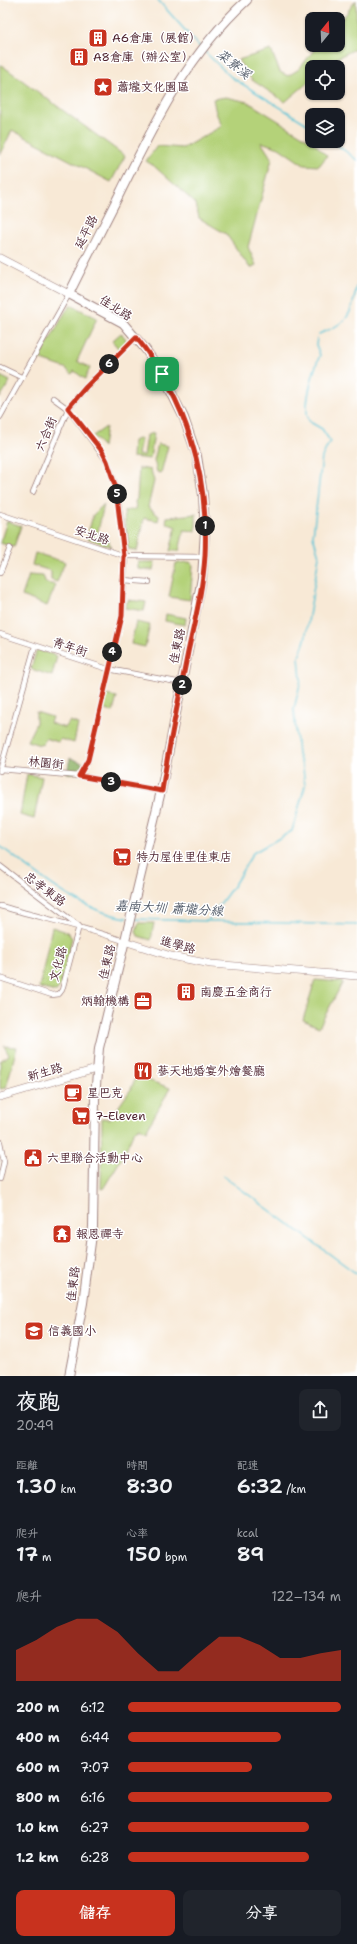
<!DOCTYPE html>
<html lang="zh-TW">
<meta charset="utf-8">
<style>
:root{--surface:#171b24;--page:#20242c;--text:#f1f3f6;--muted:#9ea1a6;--accent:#c8321e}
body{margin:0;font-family:"Shantell Sans","LXGW WenKai TC",sans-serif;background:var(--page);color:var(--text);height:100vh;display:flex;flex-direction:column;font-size:15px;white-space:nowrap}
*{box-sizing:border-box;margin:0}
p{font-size:13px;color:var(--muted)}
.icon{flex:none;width:22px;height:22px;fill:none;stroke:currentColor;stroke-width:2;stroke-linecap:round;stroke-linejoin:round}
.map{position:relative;height:1376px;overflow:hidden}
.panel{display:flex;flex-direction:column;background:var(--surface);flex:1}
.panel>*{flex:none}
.needle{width:26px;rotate:18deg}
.tools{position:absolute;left:305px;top:12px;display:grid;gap:8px}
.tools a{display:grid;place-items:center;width:40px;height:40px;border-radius:8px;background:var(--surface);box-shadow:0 1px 3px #0004;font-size:20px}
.pin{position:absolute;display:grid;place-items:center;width:34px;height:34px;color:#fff;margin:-17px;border-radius:8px;box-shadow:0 2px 6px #0006}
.km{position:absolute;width:20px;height:20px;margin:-10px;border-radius:50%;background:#222;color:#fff;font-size:11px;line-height:20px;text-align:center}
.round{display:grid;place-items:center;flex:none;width:42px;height:42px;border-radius:8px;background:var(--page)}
.head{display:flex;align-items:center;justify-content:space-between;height:68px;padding:0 16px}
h1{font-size:22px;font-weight:600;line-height:30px}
.figures{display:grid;grid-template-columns:repeat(3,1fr);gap:6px;height:68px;padding:4px 16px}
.figures div{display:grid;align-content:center}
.figures b{font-size:20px;font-weight:600}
.figures small{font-size:11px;font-weight:400}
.figures p{font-size:11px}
.chart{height:112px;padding:8px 16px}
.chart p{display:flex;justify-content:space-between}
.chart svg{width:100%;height:72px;margin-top:4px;fill:var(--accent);opacity:.7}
.button{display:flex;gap:8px;margin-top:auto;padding:8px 16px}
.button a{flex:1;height:46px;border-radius:8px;background:var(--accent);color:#fff;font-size:16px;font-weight:600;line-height:46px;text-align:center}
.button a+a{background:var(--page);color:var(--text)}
ul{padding:0 16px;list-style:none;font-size:13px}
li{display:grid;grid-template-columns:64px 48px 1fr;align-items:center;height:30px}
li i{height:10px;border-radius:5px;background:var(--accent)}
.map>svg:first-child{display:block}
</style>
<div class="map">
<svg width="357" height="1376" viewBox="0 0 357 1376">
<rect width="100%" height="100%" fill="#fff"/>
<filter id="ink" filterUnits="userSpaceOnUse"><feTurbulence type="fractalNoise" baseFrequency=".025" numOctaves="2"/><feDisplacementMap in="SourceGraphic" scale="8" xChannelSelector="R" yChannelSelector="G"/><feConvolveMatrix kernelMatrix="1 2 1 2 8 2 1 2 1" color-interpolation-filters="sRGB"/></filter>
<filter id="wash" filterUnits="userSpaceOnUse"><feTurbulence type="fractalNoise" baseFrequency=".012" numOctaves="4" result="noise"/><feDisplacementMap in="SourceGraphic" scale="16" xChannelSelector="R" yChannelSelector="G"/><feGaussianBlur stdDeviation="0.9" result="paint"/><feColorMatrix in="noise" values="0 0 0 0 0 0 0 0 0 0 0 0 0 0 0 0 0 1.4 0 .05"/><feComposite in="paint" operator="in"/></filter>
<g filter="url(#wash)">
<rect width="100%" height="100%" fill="#f8e9d6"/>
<g fill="#b4d279" stroke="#7f7852">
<path d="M356,0L357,48L337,58L326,67H312V79L285,102L252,80L238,60L271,50L280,72L288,76L299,69L318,45H338V25Z"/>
<path d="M0,64L125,156L111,182L12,130L0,155Z"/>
<path d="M226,97L248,102L314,143L327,156L319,166L304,165L279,148L261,142L272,159L248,247L256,265L250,268L226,234L199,218L196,204L154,166L146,161L157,146L183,148L222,126L216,113L213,99Z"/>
<path d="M70,306H73L97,318L77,361L90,368L85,379L74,371L72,374L65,368L39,359L66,311Z"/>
<path d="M121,333L126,339V344L120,350L112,341Z"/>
<path d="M0,376L10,381L0,398Z"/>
<path d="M106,427L103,447L93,436Z"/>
<path d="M154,433L150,459L132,457L133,441L141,438L138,455L144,456L147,435Z"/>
<path d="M158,444L168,446L161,473L157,472L154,460Z"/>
<path d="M139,468L151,470L154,481L148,507L159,516L158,521L144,518L137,551L130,550L127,546L124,511L136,509L135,501L137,499Z"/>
<path d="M104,504L97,536L108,539L111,547L87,538L93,515Z"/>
<path d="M196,514V531L184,530L179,551H170L176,527L166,523L167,517Z"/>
<path d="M7,521L21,526L14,547L0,543Z"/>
<path d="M35,553L65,562L57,582L51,580V571L32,565Z"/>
<path d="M138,562H155L153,570L138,569Z"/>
<path d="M190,562L193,565L190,600L169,597L176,563Z"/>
<path d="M29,575L43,576L46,583L56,585L47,606L22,596Z"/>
<path d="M128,600L146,602L144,611L125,608Z"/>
<path d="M166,614L186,618L185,625L165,621Z"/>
<path d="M136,622L150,625L145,647L131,644Z"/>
<path d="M38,650L57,656L52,676L31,669L36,652Z"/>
<path d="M104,695L117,697L113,712L102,709Z"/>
<path d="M36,712L52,717L50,723L65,728L70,721L78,724L74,743L61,739L58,742L45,738L43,744L40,745L27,741L36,723Z"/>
<path d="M27,774L42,777L34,819L20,815Z"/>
<path d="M139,923H154L151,940L138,936L136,931Z"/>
<path d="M52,927L67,932L72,938L61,984L56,992L39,988Z"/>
<path d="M315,980L343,982L319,1027L303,1020Z"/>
<path d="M4,1046L17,1047L6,1088L0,1089V1061L9,1055Z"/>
<path d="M136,1076L170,1088L146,1131L140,1127L134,1131L123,1156L103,1189H101L102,1118L110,1119L131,1089Z"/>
</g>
<path fill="#8fb469" stroke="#6c6a4a" d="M70,758L83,763C80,772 76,774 67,773Z"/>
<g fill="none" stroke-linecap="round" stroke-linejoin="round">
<g stroke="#5bc4d6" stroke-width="1.5">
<path d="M158,0L200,47"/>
<path d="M204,51L231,77L312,127"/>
<path d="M332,141L357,160"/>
<path d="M319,334C350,322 350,317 357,286"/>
<path d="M0,846C39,875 78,911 127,918"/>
<path d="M133,919L357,925"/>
<path d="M209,919L234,885L253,853L292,831L305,786L303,768L298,755L294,709L301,680L299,657L305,640L319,556L313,536L322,457L330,441L322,429L310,422C301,410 314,369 320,355L316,345L317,338"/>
<path d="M223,1176L357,1274"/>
</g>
</g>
</g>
<g filter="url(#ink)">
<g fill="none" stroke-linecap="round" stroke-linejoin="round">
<g stroke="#a18480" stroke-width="6">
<g id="street">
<path d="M0,367L21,377"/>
<path d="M53,398L68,409L107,461L116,487L123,536L125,556L122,616L88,760L79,776"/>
<path d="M0,417L69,294"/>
<path d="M33,492L68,409L86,387L136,337"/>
<path d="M0,514L125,556L205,557"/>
<path d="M0,573L10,548"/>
<path d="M123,580L149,582"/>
<path d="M0,634L108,669L182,683"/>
<path d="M0,769L79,776L161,791"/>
<path d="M0,771L35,646"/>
<path d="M0,866L79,926L62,990L59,994L52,995L0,978"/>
<path d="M0,906C42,918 83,927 124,941"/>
<path d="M0,1142L4,1161L0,1179"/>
</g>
</g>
<g stroke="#a18480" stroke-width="8">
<g id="secondary">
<path d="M0,258L69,294"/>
<path d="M124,941L171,956L211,964L357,976"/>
<path d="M0,1097L96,1069"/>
</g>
</g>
<g stroke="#a18480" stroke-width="10">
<path id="primary" d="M69,1376L83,1303L93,1227L95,1098L99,1048L161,791L202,578L205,531L203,495L197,456L184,418L162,374L146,350L123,323L69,294C86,259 104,225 121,191C156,120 188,54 247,0"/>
</g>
<use href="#street" stroke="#fff" stroke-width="4.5"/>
<use href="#secondary" stroke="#fff" stroke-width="7"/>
<use href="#primary" stroke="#fff" stroke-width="8"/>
</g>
</g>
<g fill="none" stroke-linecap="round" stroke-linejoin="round" filter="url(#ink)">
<g stroke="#fff" stroke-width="8">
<path id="route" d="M136,337C187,400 209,476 205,556C203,588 195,620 188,652C179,698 169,744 162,791L79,776L88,760L122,616L124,556L116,488L107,461L102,451L68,408L86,387Z"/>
</g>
<use href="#route" stroke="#c8321e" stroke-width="5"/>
</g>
<defs>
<g id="building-square" transform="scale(1)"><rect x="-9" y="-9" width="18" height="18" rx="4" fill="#c8321e" stroke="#fff"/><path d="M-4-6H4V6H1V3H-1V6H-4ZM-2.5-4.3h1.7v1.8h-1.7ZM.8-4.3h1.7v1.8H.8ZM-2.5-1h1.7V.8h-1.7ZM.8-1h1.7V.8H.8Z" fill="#fff"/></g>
<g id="sight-square" transform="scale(1)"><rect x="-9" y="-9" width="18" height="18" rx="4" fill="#c8321e" stroke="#fff"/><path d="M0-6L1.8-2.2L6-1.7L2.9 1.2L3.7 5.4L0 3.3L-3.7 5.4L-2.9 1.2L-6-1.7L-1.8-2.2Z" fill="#fff"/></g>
<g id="supermarket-square" transform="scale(1)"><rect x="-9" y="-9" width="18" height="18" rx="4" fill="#c8321e" stroke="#fff"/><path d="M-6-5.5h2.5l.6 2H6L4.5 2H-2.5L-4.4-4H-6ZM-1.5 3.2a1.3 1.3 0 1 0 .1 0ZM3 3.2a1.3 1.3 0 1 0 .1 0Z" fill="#fff"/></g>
<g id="office-square" transform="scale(1)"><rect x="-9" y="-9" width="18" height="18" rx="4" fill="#c8321e" stroke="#fff"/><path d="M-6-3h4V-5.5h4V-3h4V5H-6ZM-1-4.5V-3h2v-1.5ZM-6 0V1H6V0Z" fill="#fff"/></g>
<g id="restaurant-square" transform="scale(1)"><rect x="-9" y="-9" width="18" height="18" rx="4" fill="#c8321e" stroke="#fff"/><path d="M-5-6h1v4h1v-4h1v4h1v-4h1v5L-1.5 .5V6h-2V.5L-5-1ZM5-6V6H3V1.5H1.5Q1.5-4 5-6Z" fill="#fff"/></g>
<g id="cafe-square" transform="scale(1)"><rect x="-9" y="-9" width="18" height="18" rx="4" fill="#c8321e" stroke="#fff"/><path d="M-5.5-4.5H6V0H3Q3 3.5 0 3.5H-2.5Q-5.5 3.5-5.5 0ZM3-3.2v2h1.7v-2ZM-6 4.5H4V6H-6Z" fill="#fff"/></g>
<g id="civic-square" transform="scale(1)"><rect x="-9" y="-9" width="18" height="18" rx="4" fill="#c8321e" stroke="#fff"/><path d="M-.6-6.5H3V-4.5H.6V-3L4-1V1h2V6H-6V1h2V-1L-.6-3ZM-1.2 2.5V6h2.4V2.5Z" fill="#fff"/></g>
<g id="temple-square" transform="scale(1)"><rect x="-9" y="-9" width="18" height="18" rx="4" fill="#c8321e" stroke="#fff"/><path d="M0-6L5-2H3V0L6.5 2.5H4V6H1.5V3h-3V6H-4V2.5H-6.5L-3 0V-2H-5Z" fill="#fff"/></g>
<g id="school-square" transform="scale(1)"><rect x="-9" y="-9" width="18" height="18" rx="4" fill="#c8321e" stroke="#fff"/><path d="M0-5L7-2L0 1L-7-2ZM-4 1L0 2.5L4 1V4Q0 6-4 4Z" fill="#fff"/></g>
</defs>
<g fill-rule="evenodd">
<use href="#building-square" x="98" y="38"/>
<use href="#building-square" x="79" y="57"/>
<use href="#sight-square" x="103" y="87"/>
<use href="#supermarket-square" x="122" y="857"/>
<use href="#building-square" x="186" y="992"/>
<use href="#office-square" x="143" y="1001"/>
<use href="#restaurant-square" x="143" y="1071"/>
<use href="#cafe-square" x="73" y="1093"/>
<use href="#supermarket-square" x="81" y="1116"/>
<use href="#civic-square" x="33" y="1158"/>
<use href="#temple-square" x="62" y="1234"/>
<use href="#school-square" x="34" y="1331"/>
</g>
<g text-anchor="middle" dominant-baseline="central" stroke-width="3" stroke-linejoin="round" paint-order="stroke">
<g font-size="12" fill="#4a1f2b" stroke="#fff" text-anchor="start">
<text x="112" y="38">A6倉庫（展館）</text>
<text x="93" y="57">A8倉庫（辦公室）</text>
<text x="117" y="87">蕭壠文化園區</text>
<text x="136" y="857">特力屋佳里佳東店</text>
<text x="200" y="992">南慶五金商行</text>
<text x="129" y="1001" text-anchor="end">炳翰機構</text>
<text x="157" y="1071">蔘天地婚宴外燴餐廳</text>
<text x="87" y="1093">星巴克</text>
<text x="95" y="1116">7-Eleven</text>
<text x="47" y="1158">六里聯合活動中心</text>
<text x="76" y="1234">報恩禪寺</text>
<text x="48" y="1331">信義國小</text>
</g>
<g font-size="12" fill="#4a1f2b" stroke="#fff">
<text transform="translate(86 232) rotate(-63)">延平路</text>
<text transform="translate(116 308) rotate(33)">佳北路</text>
<text transform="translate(46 434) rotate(-67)">六合街</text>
<text transform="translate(92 535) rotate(18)">安北路</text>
<text transform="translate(177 646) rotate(-78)">佳東路</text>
<text transform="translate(70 647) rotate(18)">青年街</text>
<text transform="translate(46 763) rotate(6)">林園街</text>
<text transform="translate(45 889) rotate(37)">忠孝東路</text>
<text transform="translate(178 945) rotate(15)">進學路</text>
<text transform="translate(107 962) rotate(-77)">佳東路</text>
<text transform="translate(58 964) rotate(-75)">文化路</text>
<text transform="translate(45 1072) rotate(-16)">新生路</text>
<text transform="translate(73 1284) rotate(-83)">佳東路</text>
</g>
<g font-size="13" font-style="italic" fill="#505967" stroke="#fff">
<text transform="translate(234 64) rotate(39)">菜寮溪</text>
<text transform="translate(169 908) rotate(3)">嘉南大圳 蕭壠分線</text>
</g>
</g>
</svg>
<div class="tools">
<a><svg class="needle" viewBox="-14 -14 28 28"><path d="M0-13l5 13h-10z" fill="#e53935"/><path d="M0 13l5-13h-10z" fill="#9ea1a6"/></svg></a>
<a><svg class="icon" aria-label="locate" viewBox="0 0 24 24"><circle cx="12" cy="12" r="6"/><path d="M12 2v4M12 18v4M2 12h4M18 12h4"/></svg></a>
<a><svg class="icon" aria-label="layers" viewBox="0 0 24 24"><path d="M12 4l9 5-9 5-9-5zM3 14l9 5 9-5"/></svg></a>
</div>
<div class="pin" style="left:162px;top:374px;background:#1e9e55"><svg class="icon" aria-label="arrive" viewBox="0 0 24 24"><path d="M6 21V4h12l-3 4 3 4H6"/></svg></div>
<b class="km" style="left:205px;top:526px">1</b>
<b class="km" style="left:182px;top:685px">2</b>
<b class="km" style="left:111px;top:782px">3</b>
<b class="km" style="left:112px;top:652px">4</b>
<b class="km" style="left:117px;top:494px">5</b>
<b class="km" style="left:109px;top:364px">6</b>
</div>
<section class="panel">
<div class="head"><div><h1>夜跑</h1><p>20:49</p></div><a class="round"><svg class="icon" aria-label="share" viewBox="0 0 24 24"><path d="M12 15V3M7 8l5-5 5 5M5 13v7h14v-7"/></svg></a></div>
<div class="figures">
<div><p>距離</p><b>1.30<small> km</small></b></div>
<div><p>時間</p><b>8:30</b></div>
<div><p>配速</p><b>6:32<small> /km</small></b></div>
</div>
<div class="figures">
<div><p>爬升</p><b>17<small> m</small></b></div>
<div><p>心率</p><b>150<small> bpm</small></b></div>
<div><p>kcal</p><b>89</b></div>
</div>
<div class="chart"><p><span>爬升</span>122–134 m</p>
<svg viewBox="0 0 160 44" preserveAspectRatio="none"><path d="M0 44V25L10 19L20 11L30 6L40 6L50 14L60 27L70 38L80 38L90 27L100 17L110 17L120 22L130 30L140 30L150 27L160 25V44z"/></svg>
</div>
<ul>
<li><b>200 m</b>6:12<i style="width:100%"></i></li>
<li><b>400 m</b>6:44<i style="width:72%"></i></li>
<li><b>600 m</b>7:07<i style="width:58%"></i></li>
<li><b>800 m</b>6:16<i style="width:96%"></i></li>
<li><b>1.0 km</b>6:27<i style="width:85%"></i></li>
<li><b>1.2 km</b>6:28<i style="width:85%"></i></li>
</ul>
<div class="button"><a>儲存</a><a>分享</a></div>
</section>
